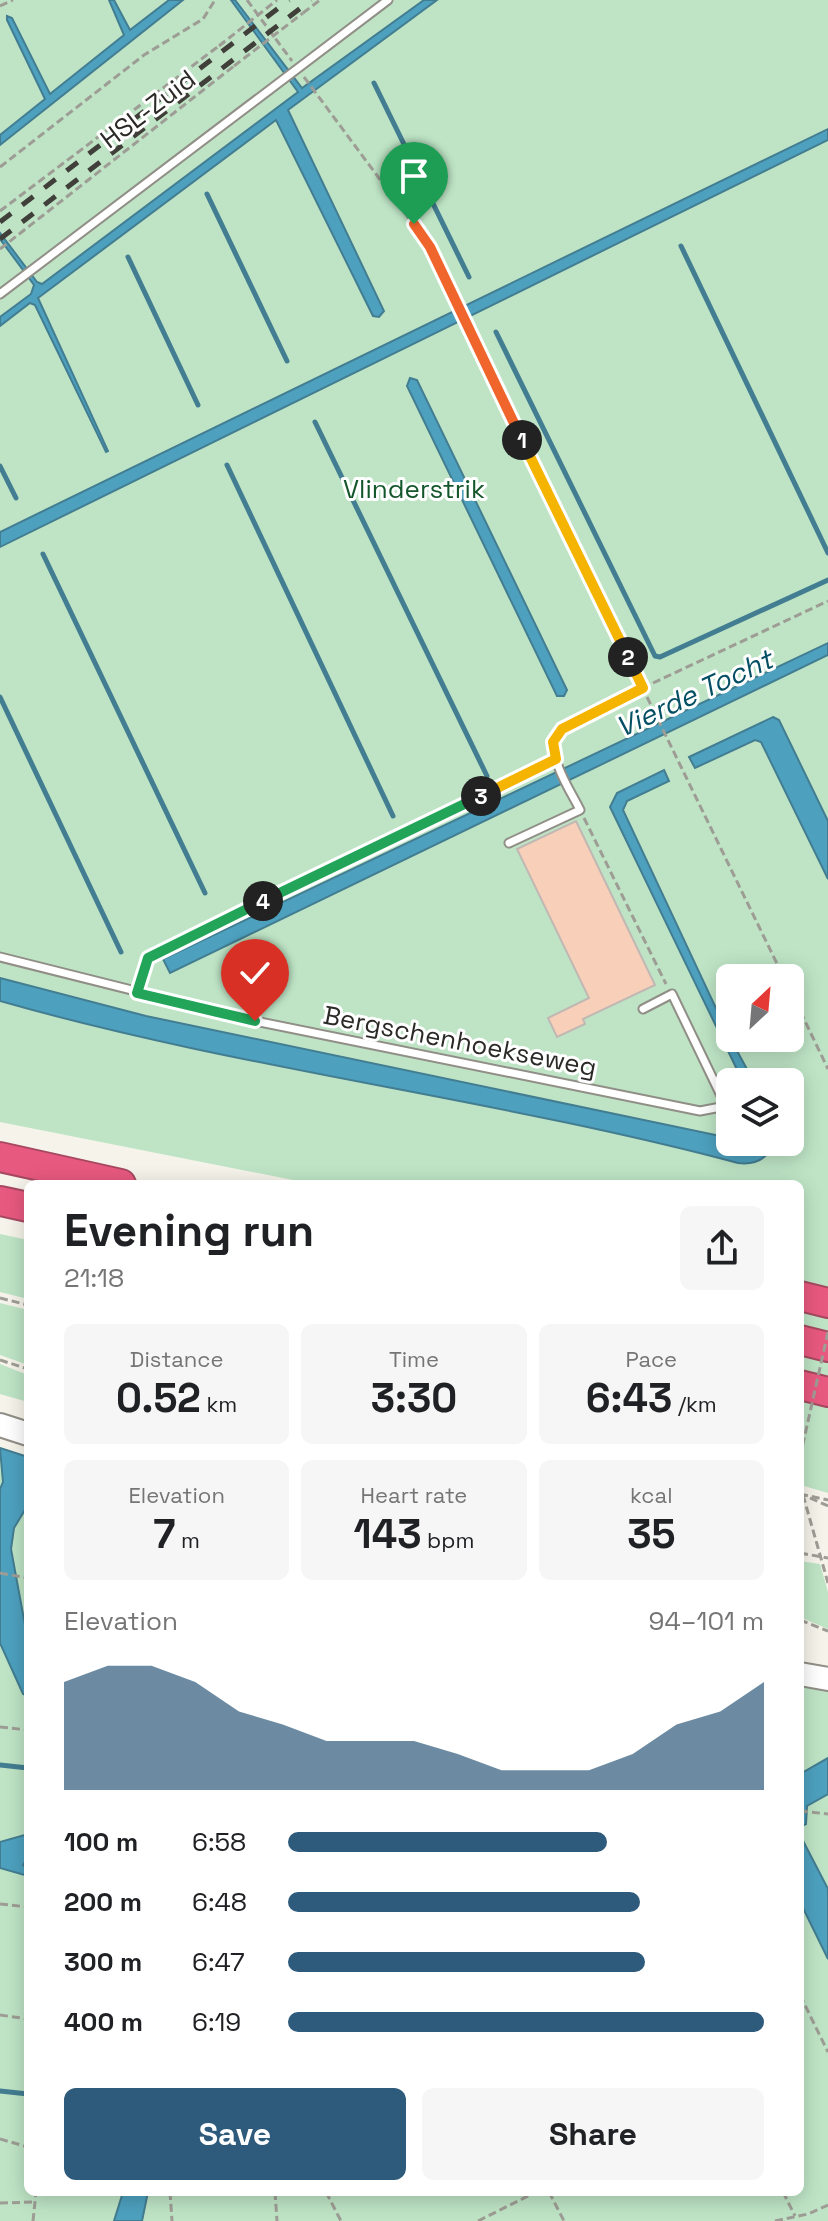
<!DOCTYPE html>
<meta charset="utf-8">
<style>
:root{--surface:#fff;--page:#f6f6f6;--text:#202124;--muted:#757577;--accent:#2e5b7b}
body{margin:0;font-family:"Space Grotesk",sans-serif;background:var(--page);color:var(--text);height:100vh;display:flex;flex-direction:column;font-size:30px;white-space:nowrap}
*{box-sizing:border-box;margin:0}
p{font-size:26px;color:var(--muted)}
.icon{flex:none;width:44px;height:44px;fill:none;stroke:currentColor;stroke-width:2;stroke-linecap:round;stroke-linejoin:round}
.map{position:relative;flex:1;overflow:hidden}
.details{position:absolute;left:24px;top:1180px;width:780px;height:1016px;display:flex;flex-direction:column;background:var(--surface);border-radius:12px;box-shadow:0 4px 20px #0003}
.details>*{flex:none}
.needle{width:52px;rotate:26deg}
.tools{position:absolute;left:716px;top:964px;display:grid;gap:16px}
.tools a{display:grid;place-items:center;width:88px;height:88px;border-radius:12px;background:var(--surface);box-shadow:0 4px 20px #0003;font-size:40px}
.pin{position:absolute;display:grid;place-items:center;width:68px;height:68px;color:#fff;margin:-82px -34px;border-radius:50% 50% 50% 0;rotate:-45deg;box-shadow:0 0 8px #0007}
.pin .icon{rotate:45deg}
.km{position:absolute;width:40px;height:40px;margin:-20px;border-radius:50%;background:#222;color:#fff;font-size:22px;line-height:40px;text-align:center}
.round{display:grid;place-items:center;flex:none;width:84px;height:84px;border-radius:12px;background:var(--page)}
.overview{display:flex;align-items:center;justify-content:space-between;height:136px;padding:0 40px}
h1{font-size:44px;font-weight:800;line-height:60px}
.stats{display:grid;grid-template-columns:repeat(3,1fr);gap:12px;height:136px;padding:8px 40px}
.stats div{display:grid;align-content:center;border-radius:12px;background:var(--page);text-align:center}
.stats b{font-size:40px;font-weight:800}
.stats small{font-size:22px;font-weight:400}
.stats p{font-size:22px}
.chart{height:224px;padding:16px 40px}
.chart p{display:flex;justify-content:space-between}
.chart svg{width:100%;height:144px;margin-top:8px;fill:var(--accent);opacity:.7}
.action{display:flex;gap:16px;margin-top:auto;padding:16px 40px}
.action a{flex:1;height:92px;border-radius:12px;background:var(--accent);color:#fff;font-size:32px;font-weight:800;line-height:92px;text-align:center}
.action a+a{background:var(--page);color:var(--text)}
ul{padding:0 40px;list-style:none;font-size:26px}
li{display:grid;grid-template-columns:128px 96px 1fr;align-items:center;height:60px}
li i{height:20px;border-radius:10px;background:var(--accent)}
.map>svg:first-child{display:block}
</style>
<div class="map">
<svg width="828" height="2221" viewBox="0 0 828 2221">
<rect width="100%" height="100%" fill="#f6f4ea"/>
<g fill="#bee4c5" fill-rule="evenodd">
<path d="M0,0H828V1333L817,1358L826,1361L828,1354V1493L804,1486L800,1466V1355H803L808,1328L800,1326V1309L813,1311L819,1285L800,1280V1184H313L0,1122ZM730,978H790V1038H730ZM730,1082H790V1142H730Z"/>
<path d="M0,1234L28,1240V1299L0,1292Z"/>
<path d="M0,1303L28,1310V1365L0,1355Z"/>
<path d="M0,1364L28,1375V1402L0,1394Z"/>
<path d="M0,1460L28,1468V2192H800V1682L828,1688V2221H0Z"/>
<path d="M800,1561L820,1564L828,1592V1629L800,1617Z"/>
</g>
<g fill="#4da1bf" stroke="#437d91" stroke-width="2">
<path d="M109,0H114L130,30L169,0H183L0,145V135L45,99L7,20V16L12,18L50,94L124,35Z"/>
<path d="M231,0H235L302,88L424,0H437L288,110L384,311L379,317L373,316L276,120L38,298L108,451L106,452L35,305L30,303L0,326V317L31,294L34,285L0,239V233L37,282L42,284L298,92Z"/>
<path d="M828,129V140L0,547V532Z"/>
<path d="M410,378L417,380L567,690L564,696H557L407,386Z"/>
<path d="M828,643V655L170,973L163,959Z"/>
<path d="M773,717L779,720L828,821V879L761,742L755,740L695,768L689,757Z"/>
<path d="M664,770L669,781L627,801L623,810L730,1038L754,1082H743L610,807L617,793Z"/>
<path d="M0,978L146,1016L730,1138V1142H774C768,1159 755,1165 738,1163C494,1098 242,1070 0,1001Z"/>
<path d="M0,1448L28,1457V1505L14,1528L11,1549L28,1641V1696L23,1694L0,1643V1489L3,1482Z"/>
<path d="M828,1758V1794L807,1806L806,1824L800,1827V1774Z"/>
<path d="M28,1834V1857L23,1865L28,1869V1876L0,1868V1842Z"/>
<path d="M800,1835L828,1889V1959L800,1902Z"/>
<path d="M123,2192H148L142,2221H114Z"/>
</g>
<g fill="none" stroke-linecap="round" stroke-linejoin="round">
<g stroke="#437d91" stroke-width="5">
<path d="M374,83L469,277"/>
<path d="M207,194L287,361"/>
<path d="M681,246L828,553"/>
<path d="M128,257L198,405"/>
<path d="M496,332L655,656L660,657L828,580"/>
<path d="M315,422L487,776"/>
<path d="M227,465L393,816"/>
<path d="M0,466L16,498"/>
<path d="M43,554L205,893"/>
<path d="M0,697L121,952"/>
<path d="M0,1765L28,1768"/>
<path d="M0,2091L28,2094"/>
</g>
</g>
<path fill="#f8cfb9" stroke="#c1b8b3" stroke-width="2" d="M576,821L655,985L583,1019L585,1024L557,1037L548,1018L589,998L517,849Z"/>
<g fill="none" stroke-linecap="round" stroke-linejoin="round">
<g stroke="#908e86" stroke-width="11">
<g id="lane">
<path d="M0,294L388,0"/>
<path d="M509,843L580,810C569,787 542,752 562,729L643,688"/>
<path d="M0,957L255,1021L700,1111L726,1106L672,994L643,1009"/>
</g>
</g>
<g stroke="#908e86" stroke-width="26">
<g id="secondary">
<path d="M0,1425L28,1434"/>
<path d="M800,1674L828,1679"/>
</g>
</g>
<g stroke="#a64960" stroke-width="32">
<g id="highway">
<path d="M0,1157L121,1184"/>
<path d="M0,1201L28,1207"/>
<path d="M800,1296L828,1303"/>
<path d="M800,1340L828,1347"/>
<path d="M800,1385L828,1392"/>
</g>
</g>
<g stroke="#9e9d95" stroke-width="3" stroke-dasharray="8 4" stroke-linecap="butt">
<path d="M247,0L292,61"/>
<path d="M0,6L13,0"/>
<path d="M303,13L320,0"/>
<path d="M304,77L430,247L639,680"/>
<path d="M0,167L144,55L203,19L215,0"/>
<path d="M0,211L224,42"/>
<path d="M0,249L234,66"/>
<path d="M653,683L828,601"/>
<path d="M647,697L784,978"/>
<path d="M584,818L666,984"/>
<path d="M141,979L146,962L153,955L545,764"/>
<path d="M790,990L828,1069"/>
<path d="M0,1298L28,1305"/>
<path d="M0,1360L28,1369"/>
<path d="M800,1494L828,1500"/>
<path d="M803,1495L828,1583"/>
<path d="M810,1498L828,1506"/>
<path d="M800,1553L828,1558"/>
<path d="M0,1573L28,1578"/>
<path d="M800,1620L828,1631"/>
<path d="M0,1727L28,1730"/>
<path d="M800,1811L828,1814"/>
<path d="M0,1904L28,1907"/>
<path d="M800,1995L828,2052"/>
<path d="M0,2015L28,2019"/>
<path d="M0,2139L28,2147"/>
<path d="M170,2192L172,2221"/>
<path d="M275,2192L277,2221"/>
<path d="M326,2192L341,2221"/>
<path d="M549,2192L564,2221"/>
<path d="M783,2192L795,2216"/>
<path d="M0,2203L34,2202"/>
<path d="M33,2221L36,2192"/>
<path d="M478,2221L536,2192"/>
<path d="M775,2221L808,2214L828,2205"/>
</g>
<use href="#lane" stroke="#fff" stroke-width="7"/>
<use href="#secondary" stroke="#fff" stroke-width="22"/>
<use href="#highway" stroke="#e8597f" stroke-width="28"/>
<g stroke="#403f3a" stroke-width="5" stroke-dasharray="14 14" stroke-linecap="butt">
<path d="M0,222L289,0"/>
<path d="M0,239L311,0"/>
</g>
<g stroke="#9e9d95" stroke-width="3" stroke-dasharray="8 4" stroke-linecap="butt">
<path d="M219,46L277,0"/>
<path d="M234,66L303,13"/>
<path d="M800,1457L828,1332"/>
</g>
</g>
<g fill="none" stroke-linecap="round" stroke-linejoin="round">
<g stroke="#fff" stroke-width="16">
<path id="split-1" d="M414,224L430,247L522,440"/>
</g>
<g stroke="#fff" stroke-width="16">
<path id="split-2" d="M522,440L628,657"/>
</g>
<g stroke="#fff" stroke-width="16">
<path id="split-3" d="M481,796L556,759L553,742L562,729L643,688L628,657"/>
</g>
<g stroke="#fff" stroke-width="16">
<path id="split-4" d="M263,901L481,796"/>
</g>
<g stroke="#fff" stroke-width="16">
<path id="split-5" d="M255,1021L137,993L148,958L263,901"/>
</g>
<use href="#split-1" stroke="#f0652b" stroke-width="10"/>
<use href="#split-2" stroke="#f5b400" stroke-width="10"/>
<use href="#split-3" stroke="#f5b400" stroke-width="10"/>
<use href="#split-4" stroke="#22a559" stroke-width="10"/>
<use href="#split-5" stroke="#22a559" stroke-width="10"/>
</g>
<g text-anchor="middle" dominant-baseline="central" stroke-width="6" stroke-linejoin="round" paint-order="stroke">
<g font-size="26" fill="#2b2a26" stroke="#fff">
<text transform="translate(148 109) rotate(-37)">HSL-Zuid</text>
<text transform="translate(460 1041) rotate(11)">Bergschenhoekseweg</text>
</g>
<g font-size="26" fill="#13562a" stroke="#fff">
<text x="414" y="489">Vlinderstrik</text>
</g>
<g font-size="28" font-style="italic" fill="#044f64" stroke="#fff">
<text transform="translate(694 693) rotate(-25)">Vierde Tocht</text>
</g>
</g>
</svg>
<div class="tools">
<a><svg class="needle" viewBox="-14 -14 28 28"><path d="M0-13l5 13h-10z" fill="#e53935"/><path d="M0 13l5-13h-10z" fill="#757577"/></svg></a>
<a><svg class="icon" aria-label="layers" viewBox="0 0 24 24"><path d="M12 4l9 5-9 5-9-5zM3 14l9 5 9-5"/></svg></a>
</div>
<div class="pin" style="left:414px;top:224px;background:#1e9e55"><svg class="icon" aria-label="arrive" viewBox="0 0 24 24"><path d="M6 21V4h12l-3 4 3 4H6"/></svg></div>
<div class="pin" style="left:255px;top:1021px;background:#d93025"><svg class="icon" aria-label="check" viewBox="0 0 24 24"><path d="M5 12l5 5 9-10"/></svg></div>
<b class="km" style="left:522px;top:440px">1</b>
<b class="km" style="left:628px;top:657px">2</b>
<b class="km" style="left:481px;top:796px">3</b>
<b class="km" style="left:263px;top:901px">4</b>
<section class="details">
<div class="overview"><div><h1>Evening run</h1><p>21:18</p></div><a class="round"><svg class="icon" aria-label="share" viewBox="0 0 24 24"><path d="M12 15V3M7 8l5-5 5 5M5 13v7h14v-7"/></svg></a></div>
<div class="stats">
<div><p>Distance</p><b>0.52<small> km</small></b></div>
<div><p>Time</p><b>3:30</b></div>
<div><p>Pace</p><b>6:43<small> /km</small></b></div>
</div>
<div class="stats">
<div><p>Elevation</p><b>7<small> m</small></b></div>
<div><p>Heart rate</p><b>143<small> bpm</small></b></div>
<div><p>kcal</p><b>35</b></div>
</div>
<div class="chart"><p><span>Elevation</span>94–101 m</p>
<svg viewBox="0 0 160 44" preserveAspectRatio="none"><path d="M0 44V11L10 6L20 6L30 11L40 20L50 24L60 29L70 29L80 29L90 33L100 38L110 38L120 38L130 33L140 24L150 20L160 11V44z"/></svg>
</div>
<ul>
<li><b>100 m</b>6:58<i style="width:67%"></i></li>
<li><b>200 m</b>6:48<i style="width:74%"></i></li>
<li><b>300 m</b>6:47<i style="width:75%"></i></li>
<li><b>400 m</b>6:19<i style="width:100%"></i></li>
</ul>
<div class="action"><a>Save</a><a>Share</a></div>
</section>
</div>
